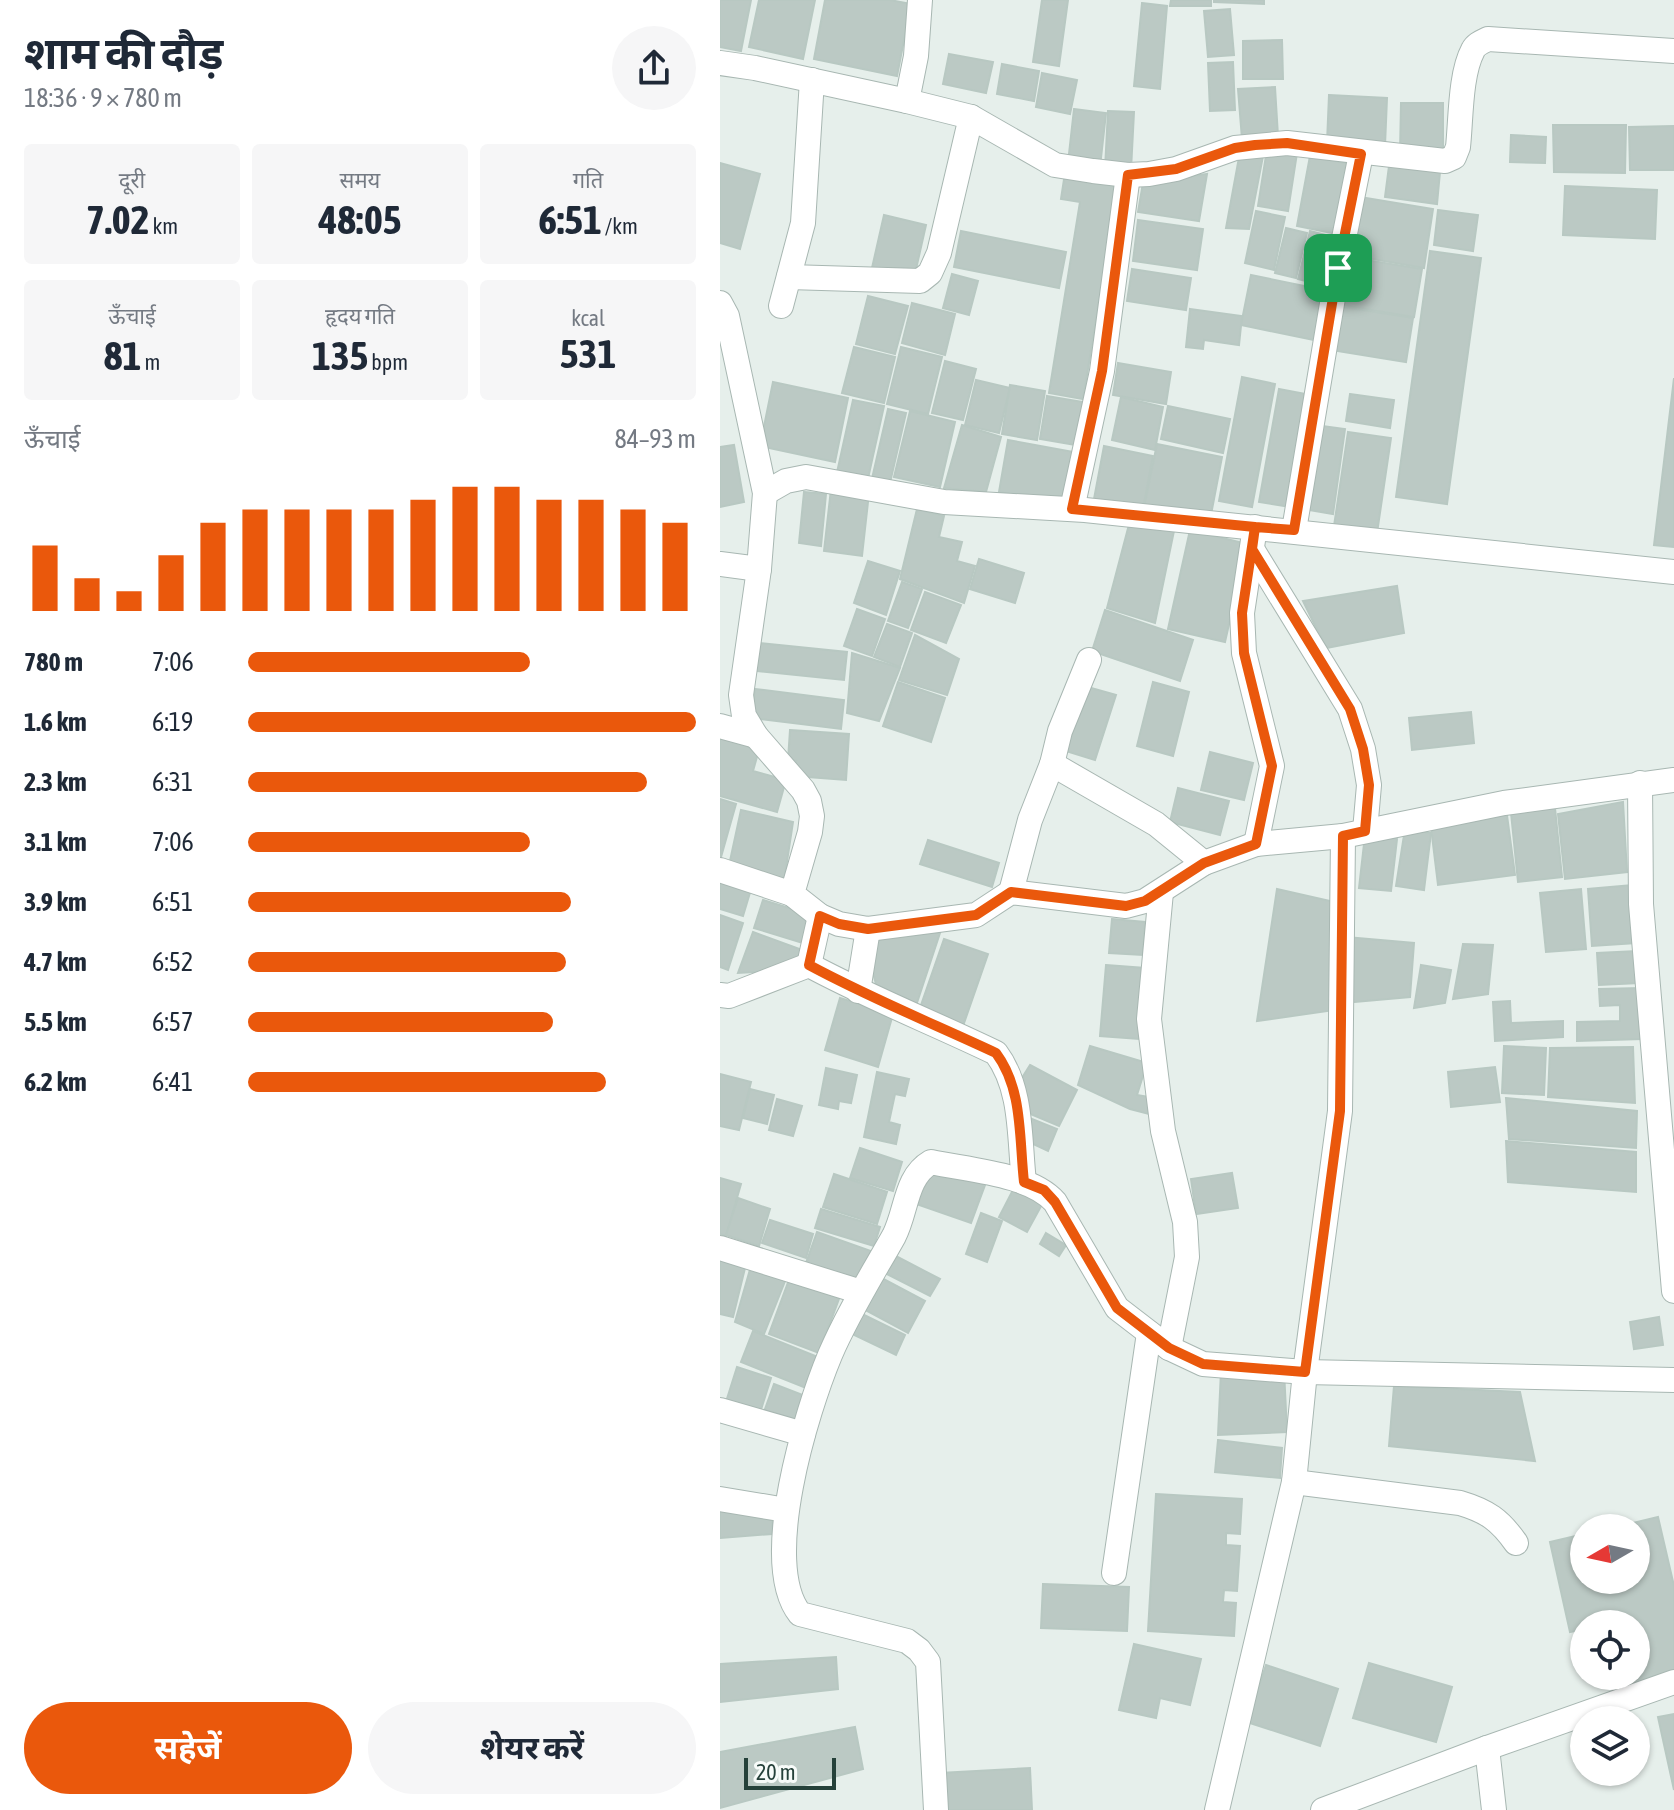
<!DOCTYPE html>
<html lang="hi">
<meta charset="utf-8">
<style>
:root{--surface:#fff;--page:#f6f6f7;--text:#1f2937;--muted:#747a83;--accent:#ea580c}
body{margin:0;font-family:"Asap Condensed","Noto Sans Devanagari",sans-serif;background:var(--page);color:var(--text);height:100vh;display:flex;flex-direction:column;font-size:30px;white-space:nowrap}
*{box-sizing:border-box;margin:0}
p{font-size:26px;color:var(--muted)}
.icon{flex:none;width:44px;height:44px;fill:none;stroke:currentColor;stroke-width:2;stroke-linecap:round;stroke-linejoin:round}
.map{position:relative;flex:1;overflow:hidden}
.drawer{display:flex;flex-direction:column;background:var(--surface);width:720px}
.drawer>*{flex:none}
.needle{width:52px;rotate:261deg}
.fabs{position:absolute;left:850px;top:1514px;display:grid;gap:16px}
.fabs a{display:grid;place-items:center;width:80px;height:80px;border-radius:50%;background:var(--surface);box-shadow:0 2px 6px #0004;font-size:40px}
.scale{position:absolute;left:24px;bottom:20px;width:92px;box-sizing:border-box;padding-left:8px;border:4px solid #25413a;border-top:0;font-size:22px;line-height:28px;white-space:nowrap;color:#25413a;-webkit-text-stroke:6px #f7fbf9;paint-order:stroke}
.pin{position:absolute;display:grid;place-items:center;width:68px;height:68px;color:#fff;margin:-34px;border-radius:16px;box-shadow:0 4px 12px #0006}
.round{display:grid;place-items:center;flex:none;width:84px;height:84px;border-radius:42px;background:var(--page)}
.overview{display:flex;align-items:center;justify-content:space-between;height:136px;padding:0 24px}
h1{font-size:44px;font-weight:700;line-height:60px}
.metrics{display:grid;grid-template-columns:repeat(3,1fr);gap:12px;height:136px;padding:8px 24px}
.metrics div{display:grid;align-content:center;border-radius:8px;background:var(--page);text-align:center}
.metrics b{font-size:40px;font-weight:700}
.metrics small{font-size:22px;font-weight:400}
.metrics p{font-size:22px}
.chart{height:224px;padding:16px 24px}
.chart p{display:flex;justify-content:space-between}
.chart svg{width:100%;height:144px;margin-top:8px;stroke:var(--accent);stroke-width:6}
.action{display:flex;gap:16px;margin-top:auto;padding:16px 24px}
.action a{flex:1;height:92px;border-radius:48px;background:var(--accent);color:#fff;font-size:32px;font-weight:700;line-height:92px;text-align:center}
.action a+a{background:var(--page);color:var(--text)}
ul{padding:0 24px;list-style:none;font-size:26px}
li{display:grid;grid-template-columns:128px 96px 1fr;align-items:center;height:60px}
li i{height:20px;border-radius:10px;background:var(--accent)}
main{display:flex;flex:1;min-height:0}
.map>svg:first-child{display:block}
</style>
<main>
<section class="drawer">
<div class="overview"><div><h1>शाम की दौड़</h1><p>18:36 · 9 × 780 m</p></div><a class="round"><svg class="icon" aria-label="share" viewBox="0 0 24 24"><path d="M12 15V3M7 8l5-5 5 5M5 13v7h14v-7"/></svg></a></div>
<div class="metrics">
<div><p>दूरी</p><b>7.02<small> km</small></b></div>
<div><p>समय</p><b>48:05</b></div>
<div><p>गति</p><b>6:51<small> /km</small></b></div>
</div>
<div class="metrics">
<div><p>ऊँचाई</p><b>81<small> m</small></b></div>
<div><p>हृदय गति</p><b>135<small> bpm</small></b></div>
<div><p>kcal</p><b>531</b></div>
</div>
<div class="chart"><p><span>ऊँचाई</span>84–93 m</p>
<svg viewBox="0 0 160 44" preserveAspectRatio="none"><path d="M5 44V24M15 44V34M25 44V38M35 44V27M45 44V17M55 44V13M65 44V13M75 44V13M85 44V13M95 44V10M105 44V6M115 44V6M125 44V10M135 44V10M145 44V13M155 44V17"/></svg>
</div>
<ul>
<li><b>780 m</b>7:06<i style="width:63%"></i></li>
<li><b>1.6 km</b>6:19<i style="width:100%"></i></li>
<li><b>2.3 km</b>6:31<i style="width:89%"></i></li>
<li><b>3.1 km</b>7:06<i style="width:63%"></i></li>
<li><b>3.9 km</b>6:51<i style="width:72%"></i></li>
<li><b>4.7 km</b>6:52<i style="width:71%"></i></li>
<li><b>5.5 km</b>6:57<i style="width:68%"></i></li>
<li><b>6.2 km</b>6:41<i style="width:80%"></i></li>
</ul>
<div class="action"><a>सहेजें</a><a>शेयर करें</a></div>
</section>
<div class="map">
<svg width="954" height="1810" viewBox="0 0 954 1810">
<rect width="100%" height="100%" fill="#e6efeb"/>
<g fill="#bbc9c4" stroke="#b8c8c2" stroke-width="2">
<path d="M0,0H31L21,51L0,47Z"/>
<path d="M39,0H95L83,59L29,47Z"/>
<path d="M105,0H170L191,4L177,76L94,59Z"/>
<path d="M322,0H348L339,66L313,62Z"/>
<path d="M451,0H491V6H450Z"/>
<path d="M494,0H544V4L494,2Z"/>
<path d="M422,3L447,6L440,89L414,86Z"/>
<path d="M510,9L514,55L488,57L484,11Z"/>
<path d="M562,40L563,79H523V41Z"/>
<path d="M229,54L273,62L266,93L223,84Z"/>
<path d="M513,62L515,110L490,111L488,63Z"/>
<path d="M282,64L319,71L314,101L277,94Z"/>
<path d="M322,73L357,80L350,114L316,107Z"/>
<path d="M555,87L558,136L522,139L518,89Z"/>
<path d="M609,95L667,98L665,146L607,143Z"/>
<path d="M681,103H723V153H680Z"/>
<path d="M354,109L386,113L380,167L348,163Z"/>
<path d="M388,111L414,112L411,170L385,169Z"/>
<path d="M833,125H906L905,173L834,172Z"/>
<path d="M954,126V170H910L909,127Z"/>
<path d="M791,135L826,137L825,163L790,162Z"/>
<path d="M547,149L577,153L568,211L538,206Z"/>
<path d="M520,152L543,156L529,229L506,228Z"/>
<path d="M590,156L636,165L622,235L577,226Z"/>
<path d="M0,163L40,174L20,249L0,243Z"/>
<path d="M669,166L720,172L717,204L665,197Z"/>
<path d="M345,173L399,182L363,399L329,393L360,202L341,199Z"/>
<path d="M487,174L479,221L418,212L423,183Z"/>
<path d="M845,186L937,190L935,239L843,235Z"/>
<path d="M634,196L713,209L704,268L624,254Z"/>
<path d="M718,210L758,215L753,251L714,245Z"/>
<path d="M536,211L565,217L554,270L525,263Z"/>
<path d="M164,215L206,225L194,278L152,268Z"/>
<path d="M418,220L483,229L477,270L413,261Z"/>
<path d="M566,228L587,233L576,278L555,273Z"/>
<path d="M241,231L346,252L339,288L234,267Z"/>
<path d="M590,231L621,239L610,287L578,279Z"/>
<path d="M710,251L761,258L727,504L676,497Z"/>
<path d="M622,256L702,269L694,317L614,304Z"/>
<path d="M412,269L471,278L466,310L407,301Z"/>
<path d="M232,274L258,281L249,315L223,308Z"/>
<path d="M531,275L609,291L599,341L521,325Z"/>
<path d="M148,296L188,306L175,354L136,344Z"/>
<path d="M192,303L235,314L225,355L182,343Z"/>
<path d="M618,306L693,318L686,362L611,350Z"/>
<path d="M470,309L522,316L519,345L484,340L483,349L466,347Z"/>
<path d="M134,347L175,357L164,403L122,393Z"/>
<path d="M181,347L222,357L208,414L167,404Z"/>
<path d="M225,361L256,369L243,420L212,413Z"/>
<path d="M398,363L451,372L446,404L393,395Z"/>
<path d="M522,377L555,384L532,507L499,501Z"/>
<path d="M954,378V547L934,545Z"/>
<path d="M256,380L290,388L279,433L245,425Z"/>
<path d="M53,382L128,398L115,462L40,446Z"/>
<path d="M290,385L325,391L317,440L282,434Z"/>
<path d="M559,389L591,395L571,507L539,502Z"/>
<path d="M630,394L674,400L670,428L626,421Z"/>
<path d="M327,396L363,402L356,445L320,439Z"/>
<path d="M401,397L443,407L435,450L392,440Z"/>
<path d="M133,400L164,406L147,483L116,477Z"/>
<path d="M448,406L510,419L503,453L441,439Z"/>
<path d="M168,409L186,413L169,487L151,483Z"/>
<path d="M190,411L235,422L220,487L174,477Z"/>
<path d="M242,425L281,437L266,492L224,488Z"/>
<path d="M595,425L625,429L613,514L583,509Z"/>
<path d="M628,432L671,438L657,533L614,526Z"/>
<path d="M288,440L359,453L349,506L279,492Z"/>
<path d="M437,444L502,457L490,520L424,507Z"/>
<path d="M14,445L24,502L0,507V447Z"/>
<path d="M384,446L433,456L423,509L374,499Z"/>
<path d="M111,489L149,493L142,556L104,551Z"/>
<path d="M84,492L106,494L101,546L79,543Z"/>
<path d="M197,509L224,516L219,537L242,542L237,561L255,566L244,603L180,579Z"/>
<path d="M411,517L455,526L435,623L387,608Z"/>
<path d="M470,530L527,544L505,642L448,629Z"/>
<path d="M259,559L304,573L295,603L250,589Z"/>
<path d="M148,561L180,571L166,615L134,603Z"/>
<path d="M182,582L202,589L188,628L168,621Z"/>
<path d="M677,586L684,633L606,648L583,601Z"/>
<path d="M205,592L241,605L226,643L191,630Z"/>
<path d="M137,609L165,619L152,656L124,646Z"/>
<path d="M385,610L473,640L460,681L372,651Z"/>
<path d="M167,624L192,633L180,667L154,657Z"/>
<path d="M195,635L239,659L227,695L179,680Z"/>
<path d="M30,642L127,652L124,680L28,670Z"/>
<path d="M132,653L180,668L159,721L127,713Z"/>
<path d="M178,682L225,698L211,742L163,726Z"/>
<path d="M433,682L469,692L453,756L417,746Z"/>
<path d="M364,686L396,695L375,760L343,750Z"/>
<path d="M35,689L124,700L121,729L32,718Z"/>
<path d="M751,712L754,743L692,750L689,718Z"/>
<path d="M70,730L129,734L126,780L75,776L76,761L68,760Z"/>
<path d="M0,735L40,746L33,771L66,780L57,812L0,796Z"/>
<path d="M490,752L533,763L524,800L481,790Z"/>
<path d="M458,788L509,801L500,835L450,822Z"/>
<path d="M0,799L16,804L1,857L0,856Z"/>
<path d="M903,802L907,872L845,879L838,814Z"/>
<path d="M786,808L795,875L718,885L710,819Z"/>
<path d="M835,808L842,877L798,882L791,813Z"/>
<path d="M21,810L73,822L63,888L8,870Z"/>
<path d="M685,829L711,833L704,890L676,886Z"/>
<path d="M645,835L677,839L671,891L639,888Z"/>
<path d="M208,840L279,863L272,887L200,864Z"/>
<path d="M0,876L32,886L23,916L0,909Z"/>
<path d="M912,885L916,943L872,946L868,889Z"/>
<path d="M557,889L619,903L615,1010L537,1021Z"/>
<path d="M861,889L866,949L826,952L820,893Z"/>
<path d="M43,900L95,916L86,944L34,928Z"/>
<path d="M0,915L23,923L8,970L0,967Z"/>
<path d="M392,919L425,922L423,955L389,953Z"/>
<path d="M163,929L220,933L194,1012L159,996L150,961Z"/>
<path d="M33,932L85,951L73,970L18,973Z"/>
<path d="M626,937L694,943L690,997L624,1003Z"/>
<path d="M224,939L268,954L243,1026L199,1011Z"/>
<path d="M743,944L773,945L768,994L733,999Z"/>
<path d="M917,951L919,983L879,985L877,953Z"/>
<path d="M386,965L425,968L419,1039L380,1036Z"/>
<path d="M701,965L731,970L725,1003L694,1008Z"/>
<path d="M921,988L922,1039L857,1041V1022L900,1021V1005L880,1006L879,989Z"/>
<path d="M120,998L173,1014L158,1067L105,1050Z"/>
<path d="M790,1001L791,1023L843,1021V1037L775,1041L773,1002Z"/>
<path d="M370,1046L427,1063L417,1095L435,1098L433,1115L410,1109L358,1085Z"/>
<path d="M784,1046L826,1048L824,1095L782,1093Z"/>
<path d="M913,1047L915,1103L828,1097L830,1048Z"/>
<path d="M310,1065L357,1090L339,1126L301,1110L295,1089Z"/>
<path d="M775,1067L780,1102L731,1107L728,1072Z"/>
<path d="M106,1068L137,1075L131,1103L119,1101L118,1109L99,1105Z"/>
<path d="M157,1072L189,1079L185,1096L175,1094L169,1122L180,1125L176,1144L144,1137Z"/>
<path d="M0,1074L31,1082L19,1130L0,1126Z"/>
<path d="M30,1089L54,1095L47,1124L23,1118Z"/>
<path d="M786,1098L917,1111L916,1148L789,1139Z"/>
<path d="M57,1099L82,1106L73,1136L49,1130Z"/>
<path d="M307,1117L337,1129L328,1151L307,1141Z"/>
<path d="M786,1141L916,1152V1192L788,1182Z"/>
<path d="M140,1148L182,1162L173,1191L130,1178Z"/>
<path d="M209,1165L265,1185L251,1223L196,1204Z"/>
<path d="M512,1173L518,1208L476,1214L471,1179Z"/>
<path d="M114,1174L167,1192L157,1224L103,1207Z"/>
<path d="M0,1178L21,1184L6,1236L0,1234Z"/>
<path d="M296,1184L325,1199L307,1232L279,1217Z"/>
<path d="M18,1198L50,1209L39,1246L6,1235Z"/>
<path d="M101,1209L160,1227L154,1246L95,1228Z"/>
<path d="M261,1213L282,1221L267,1262L246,1254Z"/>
<path d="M50,1220L93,1234L86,1258L42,1243Z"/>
<path d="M97,1232L151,1251L141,1282L86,1263Z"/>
<path d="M326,1233L346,1245L339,1256L320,1244Z"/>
<path d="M170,1253L220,1279L210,1296L161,1271Z"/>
<path d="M0,1258L26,1264L13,1317L0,1314Z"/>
<path d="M33,1259L69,1271L44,1334L15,1322Z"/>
<path d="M154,1274L205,1301L188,1333L138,1306Z"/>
<path d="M70,1277L120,1296L99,1353L49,1334Z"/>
<path d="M136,1311L185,1335L176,1355L126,1331Z"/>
<path d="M939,1317L943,1345L914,1349L910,1322Z"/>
<path d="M33,1331L98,1357L86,1388L21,1362Z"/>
<path d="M17,1367L51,1378L39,1416L5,1405Z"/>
<path d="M564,1370L567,1432L498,1435L501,1371Z"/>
<path d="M54,1384L88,1397L78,1424L44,1412Z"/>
<path d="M674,1386L800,1392L815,1461L669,1446Z"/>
<path d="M498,1440L562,1448L560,1478L495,1472Z"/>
<path d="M436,1494L522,1499L520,1534L506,1533V1545L520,1546L517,1591L504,1590L503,1602L516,1603L514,1636L428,1631Z"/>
<path d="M0,1501L52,1513V1534L0,1538Z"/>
<path d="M938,1517L954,1586V1675L896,1689L894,1676H916V1624H864V1629L850,1632L830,1542L864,1534V1580H916V1528H892Z"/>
<path d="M323,1584L409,1587L407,1631L321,1628Z"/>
<path d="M414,1644L481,1659L470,1705L440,1698L436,1718L399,1710Z"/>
<path d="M116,1657L118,1689L0,1702V1664Z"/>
<path d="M649,1663L732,1687L716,1742L633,1718Z"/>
<path d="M546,1665L618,1689L600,1746L527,1722Z"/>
<path d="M954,1714V1790L938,1717Z"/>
<path d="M135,1727L143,1769L0,1808V1752Z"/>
<path d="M310,1768L312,1810H222L220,1773Z"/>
</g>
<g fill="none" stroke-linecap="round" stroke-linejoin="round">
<g stroke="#a8b7b2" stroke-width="26">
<g id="minor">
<path d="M0,63L35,68L187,101L196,56L200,0"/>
<path d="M187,101L251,117L335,165L373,171L408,175L429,174L456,169L515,148L567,143L725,161L734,157L738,147C741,120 740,74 753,50C756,44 762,42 768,39L954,51"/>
<path d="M69,277L200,281L210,273L219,253L251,117"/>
<path d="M0,303L7,316L45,493L39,569L21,695L24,716L36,736L83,790L89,801L92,816L90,832L72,894L100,916L119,924L148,929L256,915L291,892L406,906L425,901L484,863L536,844L623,836L784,803L954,780"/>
<path d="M61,306L83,223L92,80"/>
<path d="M45,493L66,481L86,477L224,502L365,510L954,572"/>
<path d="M352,509L382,371L408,175"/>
<path d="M535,527L522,613L524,653L552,766L536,844"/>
<path d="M574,530L618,268L641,154"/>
<path d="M532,549L630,709L643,749L649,785L645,831"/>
<path d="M0,564L39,569"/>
<path d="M0,726L36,736"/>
<path d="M332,764L436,824L484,863"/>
<path d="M920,783L921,904L954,1291"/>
<path d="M0,870L72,894"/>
<path d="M291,892L310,820L332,764L340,731L369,660"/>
<path d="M441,892L429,1019L443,1131L465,1222L467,1257L449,1348"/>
<path d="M89,965L100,916"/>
<path d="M138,991L148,929"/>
<path d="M0,995L9,996L89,965C150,998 214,1023 276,1053C303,1089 299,1139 304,1182"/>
<path d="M0,1248L141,1292"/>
<path d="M0,1410L83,1434"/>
<path d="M574,1482L740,1503C767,1511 780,1520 796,1543"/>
<path d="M0,1499L66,1510"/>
<path d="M394,1573L429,1333"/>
<path d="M767,1748L774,1810"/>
<path d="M216,1810L208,1662L199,1650L187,1641L80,1614C39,1563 87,1410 110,1355C128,1313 152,1275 174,1236C187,1211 185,1177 211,1162C248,1170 311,1174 335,1202L397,1308L449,1348L483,1364L585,1372L954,1380"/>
<path d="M497,1810L574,1482L585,1372L620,1111L623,836"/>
<path d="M603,1810L767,1748L954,1682"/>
</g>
</g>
<use href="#minor" stroke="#fff" stroke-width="24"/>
</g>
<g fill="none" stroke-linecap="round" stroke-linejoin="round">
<g stroke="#fff" stroke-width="16">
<path id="route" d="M618,268L574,530L535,527L522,613L524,653L552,766L536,844L484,863L425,901L406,906L291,892L256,915L148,929L119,924L100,916L89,965C150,998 214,1024 276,1053C303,1089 299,1138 304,1182L324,1190L335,1202L397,1308L449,1348L483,1364L585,1372L620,1111L623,836L645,831L649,785L643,749L630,709L532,549L535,527L352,509L382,371L408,175L456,169L515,148L535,145L567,143L641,154L618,268"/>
</g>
<use href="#route" stroke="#ea580c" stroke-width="10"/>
</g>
</svg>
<div class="fabs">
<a><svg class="needle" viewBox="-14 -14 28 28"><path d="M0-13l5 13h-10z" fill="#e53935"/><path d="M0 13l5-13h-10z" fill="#747a83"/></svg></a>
<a><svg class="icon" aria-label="locate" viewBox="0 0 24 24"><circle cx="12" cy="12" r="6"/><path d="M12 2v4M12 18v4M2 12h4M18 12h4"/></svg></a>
<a><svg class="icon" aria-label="layers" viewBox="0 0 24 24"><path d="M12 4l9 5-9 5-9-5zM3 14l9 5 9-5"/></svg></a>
</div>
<div class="scale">20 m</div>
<div class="pin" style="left:618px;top:268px;background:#1e9e55"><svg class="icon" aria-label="arrive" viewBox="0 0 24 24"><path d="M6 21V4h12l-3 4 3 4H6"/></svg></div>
</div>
</main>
